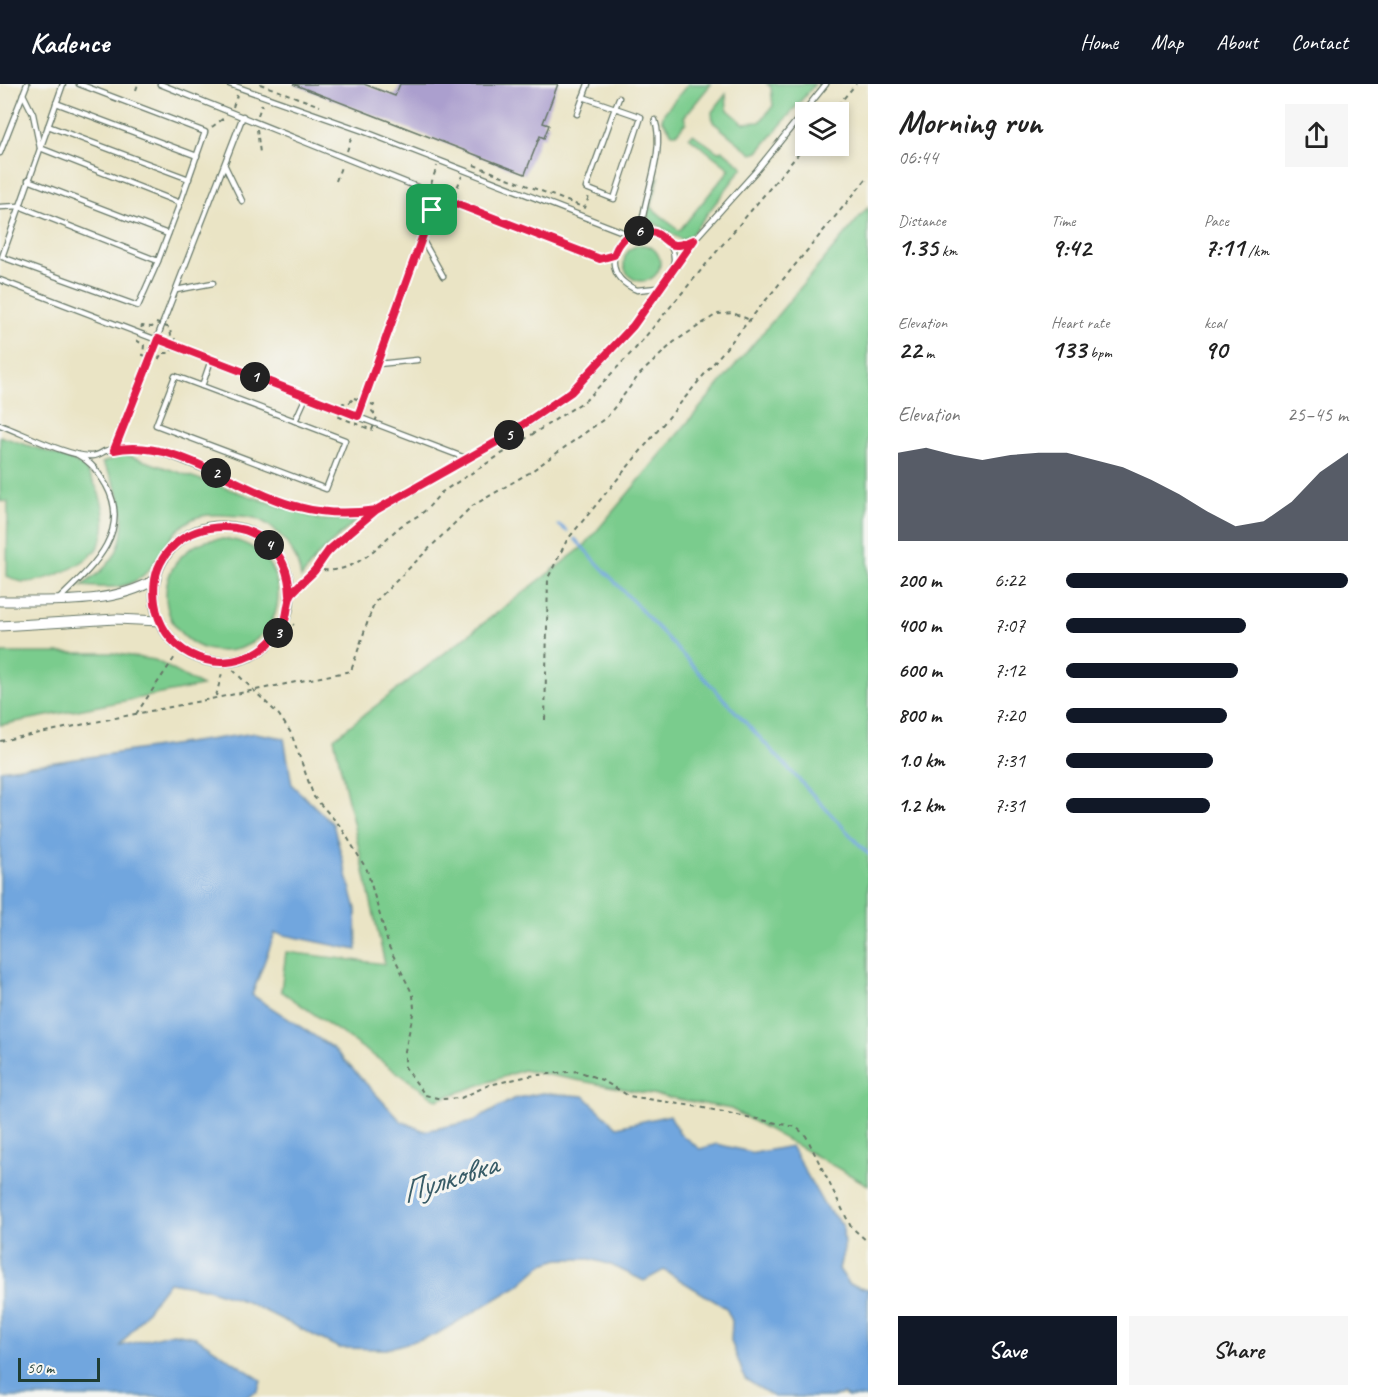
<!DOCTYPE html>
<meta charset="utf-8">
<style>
:root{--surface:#fff;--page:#f6f6f6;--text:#222;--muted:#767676;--accent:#111827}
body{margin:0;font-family:Caveat,sans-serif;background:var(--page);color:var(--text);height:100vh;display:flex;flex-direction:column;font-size:22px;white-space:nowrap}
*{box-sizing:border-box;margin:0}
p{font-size:20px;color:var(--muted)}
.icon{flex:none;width:33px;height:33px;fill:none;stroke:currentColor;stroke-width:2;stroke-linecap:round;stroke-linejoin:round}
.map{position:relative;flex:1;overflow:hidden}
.details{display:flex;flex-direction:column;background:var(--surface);width:510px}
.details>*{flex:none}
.controls{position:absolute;left:795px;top:18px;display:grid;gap:12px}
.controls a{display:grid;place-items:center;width:54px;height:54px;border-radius:0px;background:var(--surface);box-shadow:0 3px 9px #0003;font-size:30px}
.scale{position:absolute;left:18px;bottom:15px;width:82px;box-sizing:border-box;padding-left:6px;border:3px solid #1f3d34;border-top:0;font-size:16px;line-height:21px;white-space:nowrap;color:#1f3d34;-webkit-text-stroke:4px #f6f6f2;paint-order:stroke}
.pin{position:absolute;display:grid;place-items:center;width:51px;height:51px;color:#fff;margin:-26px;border-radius:12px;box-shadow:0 3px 9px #0006}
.km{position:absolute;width:30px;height:30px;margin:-15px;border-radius:50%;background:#222;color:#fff;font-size:16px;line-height:30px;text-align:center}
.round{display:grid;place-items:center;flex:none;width:63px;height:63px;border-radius:0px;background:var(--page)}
.headline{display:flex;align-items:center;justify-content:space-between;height:102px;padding:0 30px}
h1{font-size:33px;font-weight:800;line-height:45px}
.figures{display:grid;grid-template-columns:repeat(3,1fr);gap:9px;height:102px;padding:6px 30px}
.figures div{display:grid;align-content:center}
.figures b{font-size:26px;font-weight:800}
.figures small{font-size:16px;font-weight:400}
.figures p{font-size:16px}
.chart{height:168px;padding:12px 30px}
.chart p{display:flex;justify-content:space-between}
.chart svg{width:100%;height:108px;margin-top:6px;fill:var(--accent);opacity:.7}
.cta{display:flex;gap:12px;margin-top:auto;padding:12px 30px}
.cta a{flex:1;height:69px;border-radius:0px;background:var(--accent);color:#fff;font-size:24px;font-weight:800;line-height:69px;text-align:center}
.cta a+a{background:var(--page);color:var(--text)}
ul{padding:0 30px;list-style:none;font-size:20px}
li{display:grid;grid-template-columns:96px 72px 1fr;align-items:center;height:45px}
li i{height:15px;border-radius:8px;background:var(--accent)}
header{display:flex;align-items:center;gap:36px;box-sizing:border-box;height:84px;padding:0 30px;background:var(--accent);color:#fff}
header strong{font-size:28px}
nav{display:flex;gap:33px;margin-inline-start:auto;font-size:21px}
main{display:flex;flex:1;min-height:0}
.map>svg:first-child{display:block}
</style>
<header>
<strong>Kadence</strong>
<nav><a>Home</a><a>Map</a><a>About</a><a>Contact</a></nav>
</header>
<main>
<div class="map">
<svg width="868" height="1313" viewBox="0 0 868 1313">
<rect width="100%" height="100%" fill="#f6f6f2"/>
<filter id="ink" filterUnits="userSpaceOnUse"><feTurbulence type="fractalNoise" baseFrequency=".0167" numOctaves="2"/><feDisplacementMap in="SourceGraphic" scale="12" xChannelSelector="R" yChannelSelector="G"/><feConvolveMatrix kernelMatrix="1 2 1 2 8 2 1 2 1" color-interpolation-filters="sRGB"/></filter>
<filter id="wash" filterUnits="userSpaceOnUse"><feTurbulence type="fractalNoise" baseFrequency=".008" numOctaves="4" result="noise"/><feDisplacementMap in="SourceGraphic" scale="24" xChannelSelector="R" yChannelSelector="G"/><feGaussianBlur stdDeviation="1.35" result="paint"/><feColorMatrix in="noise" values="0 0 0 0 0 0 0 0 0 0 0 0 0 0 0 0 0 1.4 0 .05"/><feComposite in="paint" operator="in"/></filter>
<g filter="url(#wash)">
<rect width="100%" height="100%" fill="#eae4c5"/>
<g fill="#7acc8d" stroke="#4c8460" stroke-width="1.5">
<path d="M688,0H711L684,33L686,38L677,49H672L662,35L664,29Z"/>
<path d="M767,0H815L758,68L752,70L713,38L712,28L726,10L727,25L743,39L760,38L773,22L771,3Z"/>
<path d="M693,50L718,68L722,66L743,83L691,151L682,156L649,136L647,129L657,93H659L651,123L679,147L730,85L689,53Z"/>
<path d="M868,123V1101L731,1025L523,986L437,1016L281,907L286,868L385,880L334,654L584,462Z"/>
<circle cx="642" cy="179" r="18"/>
<path d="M0,352C15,358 73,374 82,382C100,401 111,435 100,459C91,480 46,498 24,498C19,498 12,494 7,492L8,418L0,417Z"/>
<path d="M124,370L321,436L358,435L318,471L301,494C298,471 282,447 260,436C250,431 235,432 224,431C209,430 194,431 182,442C163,457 157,485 135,497C119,506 99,503 81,502C95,493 110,482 117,466C129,438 120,402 102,379Z"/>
<circle cx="222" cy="511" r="56"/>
<path d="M0,569H112L155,576L202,602L0,641Z"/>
</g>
<path fill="#71a6de" stroke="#487289" stroke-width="1.5" d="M255,649L284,654L292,701L333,740L356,825L357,866L275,849L252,911L333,964L401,1037L424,1047L474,1037L513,1015L542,1009L584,1012L617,1043L670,1031L679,1049L700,1065L717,1060L754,1069L791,1062L824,1121L843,1142L844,1165L839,1185L849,1200L868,1205V1313H848L843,1310L832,1313H774L745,1295L731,1257L732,1237L726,1224L664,1186L644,1197L609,1180L590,1175H559L543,1180L518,1202L435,1251L386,1265L339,1264L247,1218L204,1204L169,1198L120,1262L173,1249L196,1253L261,1296L258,1307L246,1313H0V686Z"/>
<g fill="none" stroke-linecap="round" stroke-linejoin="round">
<g stroke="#71a6de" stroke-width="3">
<path d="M559,441L567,447"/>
<path d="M575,455L868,770"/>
</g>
</g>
<g id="blocks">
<path fill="#ab9fce" d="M293,0H364L395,12L400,0H558L543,39L549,41L544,54L540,52L525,90Z"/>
</g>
</g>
<g filter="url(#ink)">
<use href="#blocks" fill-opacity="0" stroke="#667767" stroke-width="1.5"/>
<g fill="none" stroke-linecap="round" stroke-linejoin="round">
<g stroke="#667767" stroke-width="7">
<g id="lane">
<path d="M63,0L2,173L138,222L158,177"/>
<path d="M79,0L205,48L180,119"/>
<path d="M160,0L582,169L600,175L614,171"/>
<path d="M229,0L363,47L628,150"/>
<path d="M583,13L641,33L614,115L586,104L615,24L619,14"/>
<path d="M56,19L197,72"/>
<path d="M577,30L588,0"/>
<path d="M48,42L189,95"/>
<path d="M0,69L27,0"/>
<path d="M225,82L242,117"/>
<path d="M28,96L168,150"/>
<path d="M0,123L19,122L158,177L180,119L40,64L33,30L23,10"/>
<path d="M641,147C643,113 666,68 655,36"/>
<path d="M422,155L443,192"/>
<path d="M669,159L677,161L691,157"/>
<path d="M674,186L694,156L757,86L826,0"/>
<path d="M0,196L468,375"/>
<path d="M176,206L213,199"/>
<path d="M211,276L202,302L295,337L306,313"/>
<path d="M378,280L417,276"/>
<path d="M202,302L175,292L156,341L326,405L345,356L295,337"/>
<path d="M358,332L437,112"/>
<path d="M0,341C22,349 71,374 92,372C97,372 101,369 105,367C121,363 135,362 151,366C215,382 312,449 377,426C396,419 413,406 430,396C447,386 465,376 483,366C512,350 546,330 572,307C606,277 636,238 663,202C706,145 609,126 614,180C615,193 625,201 637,206L657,204L666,198"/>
<path d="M114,365L243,32"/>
<path d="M290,511L315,486L329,466L376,427"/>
<path d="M59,515C90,485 133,449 106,401C98,388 92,379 78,371"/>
</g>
</g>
<g stroke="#667767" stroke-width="11">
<g id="street">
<circle cx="222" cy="510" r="68"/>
<path d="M0,517C50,516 112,522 156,495"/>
<path d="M0,542L116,535L160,537"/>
</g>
</g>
<g stroke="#667767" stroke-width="2" stroke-dasharray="4.5 4.5" stroke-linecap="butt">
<path d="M260,0L320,22"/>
<path d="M136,6L138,0"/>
<path d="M233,23L237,11"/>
<path d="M832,28L856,0"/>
<path d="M258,31L262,20"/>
<path d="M212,43L224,34"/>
<path d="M257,45L260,69"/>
<path d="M347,67L352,52"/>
<path d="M474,81L585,124L589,112"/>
<path d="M336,97L342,80"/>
<path d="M431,100L437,82"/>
<path d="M454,111L462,92"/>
<path d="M438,128H447L449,122"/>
<path d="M156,239L170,244L171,252L175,255L171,269H162L158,276L143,271L144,261L136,256L142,242L152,243Z"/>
<path d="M354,314L374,321L372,327L377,333L372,346L337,332L343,319L348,320Z"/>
<path d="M323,486C354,489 374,466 395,447C403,439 414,435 422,429C430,423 435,415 442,408L586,316L635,265L806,61"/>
<path d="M285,536L294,541"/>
<path d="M233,586L279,631L291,649L314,713L341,743L367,786L389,863L413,911L414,925L405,967V983L425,1011L441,1015L461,1014L489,1001L529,992L578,987L602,996L629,1012L699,1023L796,1043L806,1052L851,1143L868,1158"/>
<path d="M216,612L222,589"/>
<path d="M136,630L175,573"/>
<path d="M545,636L548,494L567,456L868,93"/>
<path d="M0,657L351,587L374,519L472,422L529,389L607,333L639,291L674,258L717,230L733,229L750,236"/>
</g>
<use href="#lane" stroke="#fff" stroke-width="4.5"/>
<use href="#street" stroke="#fff" stroke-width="9"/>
</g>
</g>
<g fill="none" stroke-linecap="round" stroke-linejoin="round" filter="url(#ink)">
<g stroke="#fff" stroke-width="12">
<path id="route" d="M432,126L358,332L158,255L114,366C177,353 240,409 299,423C325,430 350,430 376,426C361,439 345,451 331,465C324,471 320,479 315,486C308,494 298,501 292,509C287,517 288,531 284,539C266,574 225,588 190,570C171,560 158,541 155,519C142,427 287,412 290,511L315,486L329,466L376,426L502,355L571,308L633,242L694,156C687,159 678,163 671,160C665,157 661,151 655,149C635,143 621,152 614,171L600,175L437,112L432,126"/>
</g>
<use href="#route" stroke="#e11d48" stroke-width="8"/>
</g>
<g text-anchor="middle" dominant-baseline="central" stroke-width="6" stroke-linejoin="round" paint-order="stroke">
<g font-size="32" font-style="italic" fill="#385c67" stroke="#f6f6f2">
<text transform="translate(449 1094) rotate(-18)">Пулковка</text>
</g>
</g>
</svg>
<div class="controls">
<a><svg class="icon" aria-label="layers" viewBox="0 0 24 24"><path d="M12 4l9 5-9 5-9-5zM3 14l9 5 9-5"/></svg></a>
</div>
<div class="scale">50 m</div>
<div class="pin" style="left:432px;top:126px;background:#1e9e55"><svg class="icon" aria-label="arrive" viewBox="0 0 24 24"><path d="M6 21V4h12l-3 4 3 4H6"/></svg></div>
<b class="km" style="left:255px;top:293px">1</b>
<b class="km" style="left:216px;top:389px">2</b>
<b class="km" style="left:278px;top:549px">3</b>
<b class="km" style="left:269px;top:461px">4</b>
<b class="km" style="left:509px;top:351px">5</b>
<b class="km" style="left:639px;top:147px">6</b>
</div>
<section class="details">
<div class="headline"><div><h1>Morning run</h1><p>06:44</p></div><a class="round"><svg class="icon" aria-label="share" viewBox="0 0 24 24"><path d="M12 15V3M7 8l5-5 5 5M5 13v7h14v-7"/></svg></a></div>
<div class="figures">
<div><p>Distance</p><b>1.35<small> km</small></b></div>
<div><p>Time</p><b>9:42</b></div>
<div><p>Pace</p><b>7:11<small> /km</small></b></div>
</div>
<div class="figures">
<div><p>Elevation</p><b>22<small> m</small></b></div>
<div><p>Heart rate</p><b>133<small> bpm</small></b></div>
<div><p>kcal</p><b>90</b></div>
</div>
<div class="chart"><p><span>Elevation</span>25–45 m</p>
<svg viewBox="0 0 160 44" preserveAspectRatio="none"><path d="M0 44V8L10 6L20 9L30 11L40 9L50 8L60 8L70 11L80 14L90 19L100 25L110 32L120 38L130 36L140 28L150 16L160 8V44z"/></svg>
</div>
<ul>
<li><b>200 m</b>6:22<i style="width:100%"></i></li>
<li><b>400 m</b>7:07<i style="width:64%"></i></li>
<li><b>600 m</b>7:12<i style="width:61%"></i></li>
<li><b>800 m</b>7:20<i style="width:57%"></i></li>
<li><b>1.0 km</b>7:31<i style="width:52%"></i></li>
<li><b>1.2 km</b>7:31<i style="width:51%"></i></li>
</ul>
<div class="cta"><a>Save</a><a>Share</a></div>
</section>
</main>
